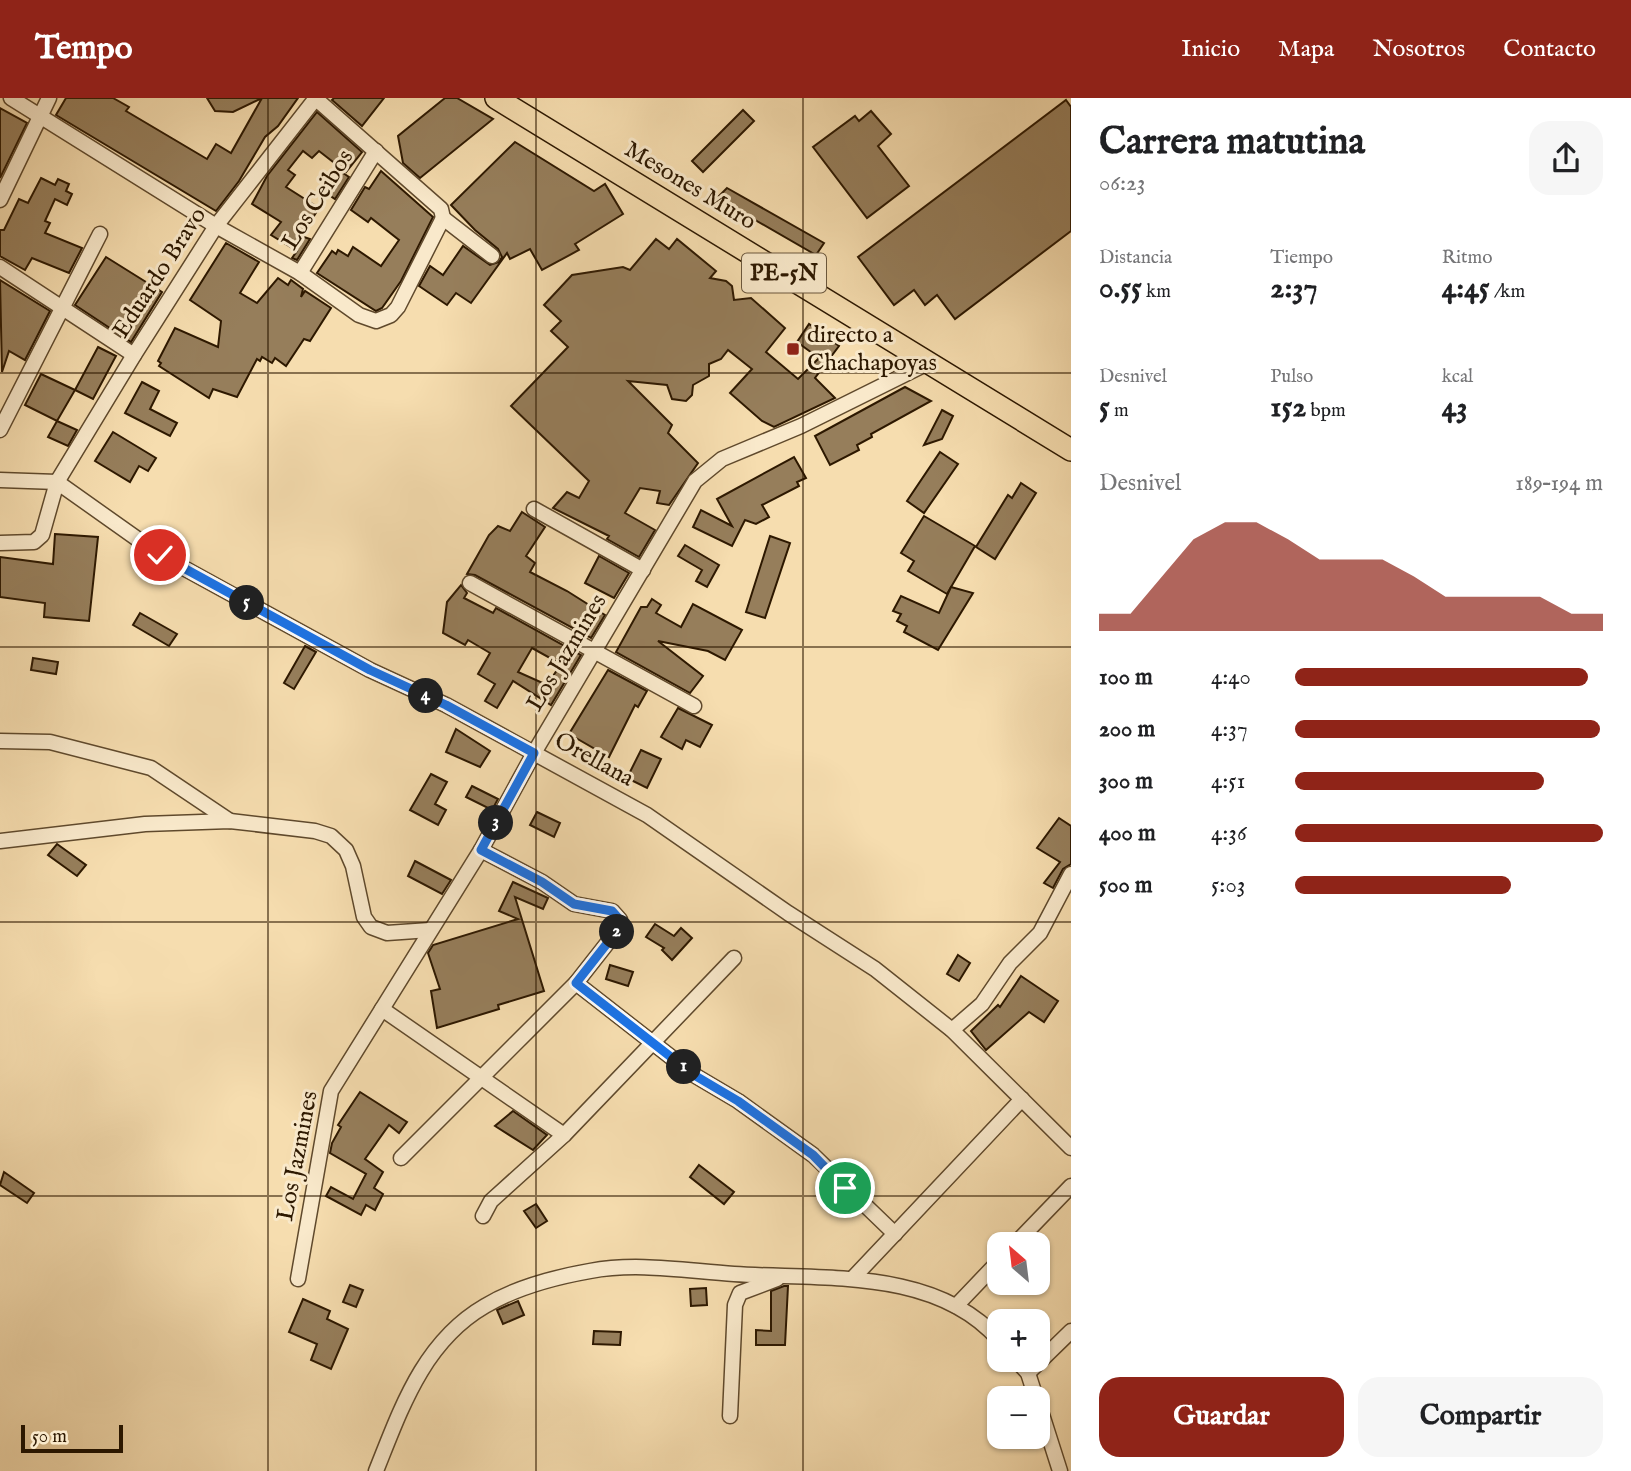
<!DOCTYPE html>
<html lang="es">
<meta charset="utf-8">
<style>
:root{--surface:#fff;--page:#f6f6f6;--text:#202124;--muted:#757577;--accent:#8f2418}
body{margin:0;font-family:"IM FELL English",serif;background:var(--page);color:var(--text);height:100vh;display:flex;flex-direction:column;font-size:26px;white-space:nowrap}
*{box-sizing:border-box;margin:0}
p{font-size:23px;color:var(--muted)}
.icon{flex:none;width:38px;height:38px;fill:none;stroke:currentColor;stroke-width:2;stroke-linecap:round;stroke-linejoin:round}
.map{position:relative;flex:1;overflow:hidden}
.drawer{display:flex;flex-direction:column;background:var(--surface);width:560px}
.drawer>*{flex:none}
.needle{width:46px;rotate:332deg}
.buttons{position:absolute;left:987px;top:1134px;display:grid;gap:14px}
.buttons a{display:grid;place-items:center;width:63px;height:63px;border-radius:14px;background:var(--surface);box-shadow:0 2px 5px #0004;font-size:35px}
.scale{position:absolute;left:21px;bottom:18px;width:102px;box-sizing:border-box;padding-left:7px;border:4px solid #2d1800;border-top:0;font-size:19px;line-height:24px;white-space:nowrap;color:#2d1800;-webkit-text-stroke:5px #f9e9cb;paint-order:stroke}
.pin{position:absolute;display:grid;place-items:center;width:60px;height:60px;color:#fff;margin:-30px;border:4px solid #fff;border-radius:50%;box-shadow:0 2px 7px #0007}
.km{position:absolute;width:35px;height:35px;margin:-18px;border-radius:50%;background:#222;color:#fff;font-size:19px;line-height:35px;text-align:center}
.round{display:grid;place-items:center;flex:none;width:74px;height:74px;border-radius:21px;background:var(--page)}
.headline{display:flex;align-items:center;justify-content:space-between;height:119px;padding:0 28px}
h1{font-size:38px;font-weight:700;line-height:52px}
.stats{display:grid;grid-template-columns:repeat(3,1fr);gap:10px;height:119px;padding:7px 28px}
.stats div{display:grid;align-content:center}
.stats b{font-size:30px;font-weight:700}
.stats small{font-size:19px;font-weight:400}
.stats p{font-size:19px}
.chart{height:196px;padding:14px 28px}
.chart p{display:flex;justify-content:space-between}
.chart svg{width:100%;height:126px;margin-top:7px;fill:var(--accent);opacity:.7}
.primary-button{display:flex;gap:14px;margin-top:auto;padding:14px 28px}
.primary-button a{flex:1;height:80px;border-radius:21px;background:var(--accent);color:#fff;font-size:28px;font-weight:700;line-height:80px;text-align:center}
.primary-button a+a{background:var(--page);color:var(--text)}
ul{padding:0 28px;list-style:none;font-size:23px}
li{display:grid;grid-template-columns:112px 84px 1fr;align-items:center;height:52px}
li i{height:18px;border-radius:9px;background:var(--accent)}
header{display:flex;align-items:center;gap:42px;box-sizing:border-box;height:98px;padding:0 35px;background:var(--accent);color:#fff}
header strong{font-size:33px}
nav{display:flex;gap:38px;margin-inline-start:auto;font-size:24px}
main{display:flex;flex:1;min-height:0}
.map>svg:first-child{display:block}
</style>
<header>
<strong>Tempo</strong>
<nav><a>Inicio</a><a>Mapa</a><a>Nosotros</a><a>Contacto</a></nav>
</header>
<main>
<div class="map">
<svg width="1071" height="1373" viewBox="0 0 1071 1373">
<rect width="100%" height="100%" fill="#f6ddaf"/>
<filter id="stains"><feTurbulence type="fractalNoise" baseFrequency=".00286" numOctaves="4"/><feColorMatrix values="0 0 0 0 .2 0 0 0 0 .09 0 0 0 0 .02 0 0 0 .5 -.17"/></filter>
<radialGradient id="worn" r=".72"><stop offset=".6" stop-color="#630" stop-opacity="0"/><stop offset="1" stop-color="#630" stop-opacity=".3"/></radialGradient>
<g fill="#967e5b" stroke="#2d1800" stroke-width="2" fill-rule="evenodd">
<path d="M66,0H113L129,9L126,13L207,61L216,46L231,55L262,0L233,14L215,13L207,0H298L278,28L265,39L239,83L216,113L56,17Z"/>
<path d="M334,0H384L362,28L332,2Z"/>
<path d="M445,0H457L493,21L420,80L403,65L398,38Z"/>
<path d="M1066,2L1071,9V133L955,221L937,197L925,207L914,192L894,207L858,159Z"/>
<path d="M0,10L27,25L0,80Z"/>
<path d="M743,12L754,23L703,74L692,63Z"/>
<path d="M871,13L891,36L878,48L909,88L867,120L813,49L855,18L859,23Z"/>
<path d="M317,14L362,54L346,74L319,53L312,60L303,53L288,72L295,77L286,89L319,110L301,138L310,141L297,162L292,160L297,153L271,137L281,124L252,106L267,78Z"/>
<path d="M515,44L594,93L605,86L623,116L575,146L579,152L542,172L530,151L510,161L507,155L471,205L456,195L447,207L419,188L430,168L443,177L463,148L490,167L499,164L502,159L498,151L475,132L451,107Z"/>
<path d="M337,71L349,79L335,101L323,93Z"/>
<path d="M381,73L433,119L401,183L382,210L376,213L317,175L332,153L336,156L338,152L348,158L353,149L381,168L399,142L371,120L368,124L351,112L365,89L369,91Z"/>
<path d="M41,80L55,87L58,81L69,86L66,93L72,96L67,107L55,101L45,123L50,125L45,135L82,150L69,175L32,160L25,172L0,158V132H4L19,101L28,105Z"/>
<path d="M727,90L824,145L816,157L717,100Z"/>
<path d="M656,141L669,151L677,141L716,173L710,180L726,183L732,188L734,202L751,200L785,230L766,254L798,281L819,260L797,244L809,226L839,248L815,280L835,300L774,329L762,323L730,295L752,271L728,252L721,261L709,266V278L693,287L692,297L686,303L672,301L667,287L628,283L672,327L668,335L698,365L669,407L657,405L660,393L640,390L625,415L655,432L639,459L607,441L609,438L553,410L567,394L579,400L589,383L511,308L568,249L551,233L561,223L544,207L572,177L623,169L630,172Z"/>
<path d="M226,145L259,164L240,195L257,205L278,180L288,187L291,182L303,191L301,199L305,193L331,210L310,243L304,241L286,268L275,260L272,265L262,259L260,263L257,261L237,299L213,291L209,300L159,268L161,265L158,263L175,230L218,249L221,223L190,202Z"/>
<path d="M106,159L162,194L131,244L75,207Z"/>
<path d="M0,182L50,213L25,262L9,253L2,274Z"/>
<path d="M98,249L116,258L93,301L75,292Z"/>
<path d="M41,276L75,292L57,323L25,307Z"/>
<path d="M142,284L159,293L150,311L177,325L170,338L125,315Z"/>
<path d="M905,289L931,303L871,336L872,339L857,347L859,352L830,367L815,338Z"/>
<path d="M942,312L953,318L942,341L924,347Z"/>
<path d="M57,323L77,332L68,348L48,339Z"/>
<path d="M113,334L156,360L148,373L139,368L130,384L95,363Z"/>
<path d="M940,354L958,366L924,415L907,403Z"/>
<path d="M794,359L806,380L797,384L799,388L762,407L769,419L756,426L745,422L732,448L693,429L701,412L732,428L717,401Z"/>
<path d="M1021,385L1036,395L995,461L976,449L1008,397L1012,400Z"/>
<path d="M522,414L545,429L526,458L535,465L530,474L567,493L605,517L591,540L475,477L467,476L489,437L498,428L510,433Z"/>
<path d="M924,418L975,448L947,496L908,473L914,463L901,455Z"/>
<path d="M55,436L98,439L89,523L44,519L45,505L0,499V459L53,466Z"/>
<path d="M770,438L790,445L765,520L746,514Z"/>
<path d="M685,447L719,467L707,489L696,483L702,472L678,458Z"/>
<path d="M599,458L629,475L614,500L585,485Z"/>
<path d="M461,487L467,495L464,500L493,515L496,510L581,557L551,607L513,583L497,610L485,603L495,586L478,576L490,555L468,542L465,547L443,535L447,504ZM532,550L561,566L547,587L518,574Z"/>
<path d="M951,489L973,495L938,552L904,534L907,528L897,523L901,516L893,513L901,498L939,515Z"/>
<path d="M652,501L661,507L656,515L681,529L693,506L742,532L725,562L708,553L658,543L703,578L690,595L616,554L641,509H647Z"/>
<path d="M140,515L177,536L169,548L133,527Z"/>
<path d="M305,548L316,554L294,591L284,585Z"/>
<path d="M33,560L58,564L56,576L31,572Z"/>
<path d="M608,572L647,593L638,609L635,607L609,659L569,636Z"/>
<path d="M678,610L712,627L700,649L686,642L682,651L661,639Z"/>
<path d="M456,631L490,653L480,669L446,654Z"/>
<path d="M641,652L661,661L647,690L627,680Z"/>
<path d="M431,676L447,684L435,706L446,712L438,727L410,712Z"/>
<path d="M472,688L498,701L492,712L466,699Z"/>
<path d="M537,714L560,725L554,739L530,727Z"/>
<path d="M1059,720L1071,728V766L1063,771L1053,790L1044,785L1060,764L1037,750Z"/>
<path d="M57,746L86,767L77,778L48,757Z"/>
<path d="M415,763L451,782L442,796L408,778Z"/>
<path d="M513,784L548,800L543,811L515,799L544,893L498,907L499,911L437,930L431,893L440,891L428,855L433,847L518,821L499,813Z"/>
<path d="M655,826L674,838L681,830L692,840L672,862L662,852L664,850L646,839Z"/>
<path d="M958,857L970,865L959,883L947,876Z"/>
<path d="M610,867L633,874L628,888L606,881Z"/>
<path d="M1021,878L1058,903L1044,924L1029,914L986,952L971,933L998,907L1000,909Z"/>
<path d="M360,994L407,1024L399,1035L389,1027L365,1061L383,1074L374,1090L383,1096L375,1112L366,1107L361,1117L326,1098L331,1089L353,1101L366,1076L330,1055L332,1045L341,1029L338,1027Z"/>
<path d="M513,1013L547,1037L533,1052L495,1028Z"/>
<path d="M699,1067L734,1094L724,1106L690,1079Z"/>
<path d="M4,1074L34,1095L27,1105L0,1087Z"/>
<path d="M536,1106L547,1123L536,1130L524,1113Z"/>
<path d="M350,1187L363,1192L356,1209L343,1204Z"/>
<path d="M784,1188H788L785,1247H756V1232L771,1233V1193Z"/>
<path d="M706,1190L707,1207L691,1208L690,1191Z"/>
<path d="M303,1201L330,1213L327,1221L348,1231L331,1271L311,1262L317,1246L289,1234Z"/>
<path d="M518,1203L524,1217L503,1226L497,1212Z"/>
<path d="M594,1233L621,1234L620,1247L593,1246Z"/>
</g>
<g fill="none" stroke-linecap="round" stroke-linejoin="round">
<g stroke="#5f492c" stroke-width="17">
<g id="minor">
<path d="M11,0L216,128L300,175L359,217L376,223L391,217L398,209L443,120"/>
<path d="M315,0L441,111L443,120"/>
<path d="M0,102L49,0"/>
<path d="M443,120L492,158"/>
<path d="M0,169L134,257"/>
<path d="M300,175L376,53"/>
<path d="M0,332L100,136"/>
<path d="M0,382L57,384L160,457L370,572L446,607L647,717L788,815L875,871L952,932L1071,1050"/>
<path d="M534,411L643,472"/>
<path d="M0,445L34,444L42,437L57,384L134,257L216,128L316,0"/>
<path d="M470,485L694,608"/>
<path d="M0,643L50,644L151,670L230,723"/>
<path d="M0,743L145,726L230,723L315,733L331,738L346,752L353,768L364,819L371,829L387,835L430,832"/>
<path d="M576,885L694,977L738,1003L813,1057L895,1136"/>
<path d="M382,911L564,1037"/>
<path d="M952,932L982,906L1010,865L1040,835L1071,776"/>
<path d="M401,1060L576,885L620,829V822L612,813L574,806L542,784L481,752"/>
<path d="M483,1118L491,1103L564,1037L734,860"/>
<path d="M1015,1146L1071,1088"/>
<path d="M853,1180L1022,1001"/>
<path d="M298,1181L331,993L481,752L534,655L695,383L722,361L801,328L930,264"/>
<path d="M956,1208L999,1163"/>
<path d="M1016,1262L1028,1275L1036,1300"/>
<path d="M1028,1275L1071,1233"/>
<path d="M1038,1304L1060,1373"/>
<path d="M730,1318L735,1207L740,1195L777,1181"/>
<path d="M376,1373C401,1311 423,1244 485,1208C515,1190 556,1179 590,1173C637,1164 687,1173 734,1176C821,1182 935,1169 999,1242"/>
</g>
</g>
<g stroke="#2d1800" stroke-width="24">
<path id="highway" d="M496,0L1071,352"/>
</g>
<use href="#minor" stroke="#f9e9cb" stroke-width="14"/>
<use href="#highway" stroke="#f6ddaf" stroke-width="21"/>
</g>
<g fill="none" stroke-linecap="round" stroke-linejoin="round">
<g stroke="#fff" stroke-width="14">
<path id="route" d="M160,457L370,572L446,607L534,655L481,752L542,784L574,806L612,813L620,822V829L576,885L694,977L738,1003L813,1057L845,1090"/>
</g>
<use href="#route" stroke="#1a73e8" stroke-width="9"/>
</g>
<path fill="none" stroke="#2d1800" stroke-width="2" stroke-opacity="0.55" d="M268,0V1373M536,0V1373M803,0V1373M0,275H1071M0,549H1071M0,824H1071M0,1098H1071"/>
<rect fill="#8f2418" stroke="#f9e9cb" stroke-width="2.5" x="786" y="244" width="14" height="14" rx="3.5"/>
<g text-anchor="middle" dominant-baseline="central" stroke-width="6" stroke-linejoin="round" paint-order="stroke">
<rect fill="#f9e9cb" stroke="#6a573d" stroke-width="2" x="742" y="155.5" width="84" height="39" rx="5"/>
<g font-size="23" font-weight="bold" fill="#2d1800">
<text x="784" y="175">PE-5N</text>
</g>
<g font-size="24" fill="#2d1800" stroke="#f9e9cb">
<text transform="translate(690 88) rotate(31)">Mesones Muro</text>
<text transform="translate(318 102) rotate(-58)">Los Ceibos</text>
<text transform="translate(160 175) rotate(-57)">Eduardo Bravo</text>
<text transform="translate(567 555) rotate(-59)">Los Jazmines</text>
<text transform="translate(594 662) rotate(29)">Orellana</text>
<text transform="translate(298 1058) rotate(-79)">Los Jazmines</text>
</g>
<g font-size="24" fill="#2d1800" stroke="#f9e9cb" text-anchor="start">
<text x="807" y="237">directo a<tspan x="807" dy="28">Chachapoyas</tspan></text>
</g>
</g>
<rect width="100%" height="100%" filter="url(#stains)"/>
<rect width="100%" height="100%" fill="url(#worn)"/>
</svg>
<div class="buttons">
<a><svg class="needle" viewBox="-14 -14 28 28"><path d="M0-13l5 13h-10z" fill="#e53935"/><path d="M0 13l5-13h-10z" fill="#757577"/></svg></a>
<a>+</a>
<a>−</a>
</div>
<div class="scale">50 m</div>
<div class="pin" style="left:845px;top:1090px;background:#1e9e55"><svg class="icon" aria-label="arrive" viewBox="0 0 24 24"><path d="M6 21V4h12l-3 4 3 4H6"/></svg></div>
<div class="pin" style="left:160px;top:457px;background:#d93025"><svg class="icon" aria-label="check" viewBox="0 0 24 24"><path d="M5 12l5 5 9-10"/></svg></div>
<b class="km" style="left:684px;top:969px">1</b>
<b class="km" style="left:617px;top:834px">2</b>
<b class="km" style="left:496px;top:725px">3</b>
<b class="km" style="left:426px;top:598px">4</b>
<b class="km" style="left:247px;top:505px">5</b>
</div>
<section class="drawer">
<div class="headline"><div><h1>Carrera matutina</h1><p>06:23</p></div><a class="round"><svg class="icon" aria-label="share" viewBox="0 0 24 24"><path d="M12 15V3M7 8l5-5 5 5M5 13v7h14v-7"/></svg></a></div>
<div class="stats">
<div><p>Distancia</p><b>0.55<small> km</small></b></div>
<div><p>Tiempo</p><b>2:37</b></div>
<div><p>Ritmo</p><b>4:45<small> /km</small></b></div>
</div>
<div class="stats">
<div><p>Desnivel</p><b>5<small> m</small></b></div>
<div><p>Pulso</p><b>152<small> bpm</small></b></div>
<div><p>kcal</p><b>43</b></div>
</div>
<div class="chart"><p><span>Desnivel</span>189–194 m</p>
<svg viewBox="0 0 160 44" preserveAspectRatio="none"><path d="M0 44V38L10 38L20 25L30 12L40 6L50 6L60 12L70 19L80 19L90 19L100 25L110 32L120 32L130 32L140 32L150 38L160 38V44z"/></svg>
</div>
<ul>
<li><b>100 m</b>4:40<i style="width:95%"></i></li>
<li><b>200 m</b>4:37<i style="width:99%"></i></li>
<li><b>300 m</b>4:51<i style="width:81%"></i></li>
<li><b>400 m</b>4:36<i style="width:100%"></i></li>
<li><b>500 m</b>5:03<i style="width:70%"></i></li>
</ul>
<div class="primary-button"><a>Guardar</a><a>Compartir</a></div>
</section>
</main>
